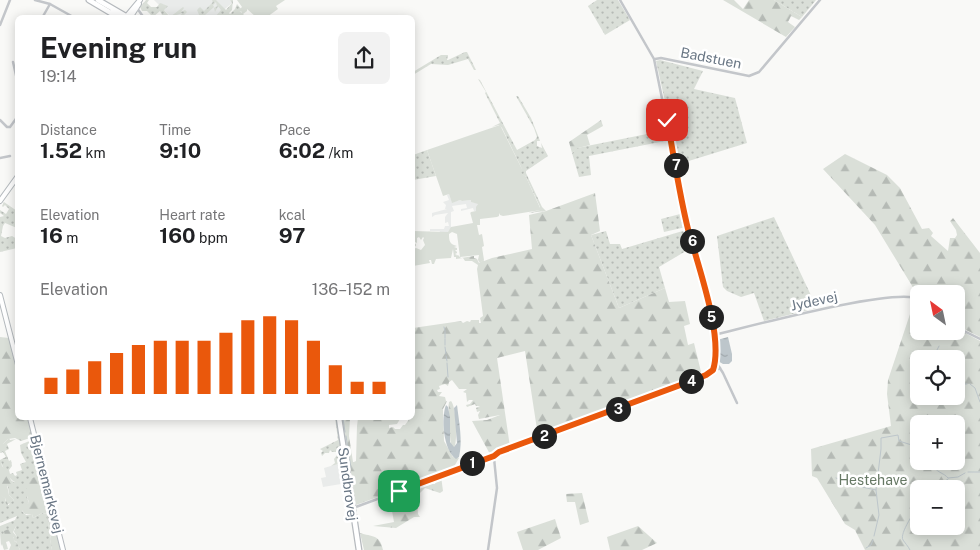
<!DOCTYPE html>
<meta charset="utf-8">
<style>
:root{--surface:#fff;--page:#f2f2f2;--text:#202124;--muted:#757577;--accent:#ea580c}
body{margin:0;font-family:"Public Sans",sans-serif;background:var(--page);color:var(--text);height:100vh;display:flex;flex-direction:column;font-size:19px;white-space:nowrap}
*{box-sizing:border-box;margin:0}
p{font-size:16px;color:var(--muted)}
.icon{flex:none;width:28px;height:28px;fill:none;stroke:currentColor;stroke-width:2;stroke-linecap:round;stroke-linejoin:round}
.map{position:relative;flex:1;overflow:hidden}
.drawer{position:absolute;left:15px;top:15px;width:400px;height:405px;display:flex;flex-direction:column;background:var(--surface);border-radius:8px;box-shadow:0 2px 12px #0003}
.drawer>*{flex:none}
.needle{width:32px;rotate:327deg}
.controls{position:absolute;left:910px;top:285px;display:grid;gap:10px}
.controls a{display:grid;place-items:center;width:55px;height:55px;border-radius:8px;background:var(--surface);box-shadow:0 2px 12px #0003;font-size:25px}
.pin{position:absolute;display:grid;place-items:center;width:42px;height:42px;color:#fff;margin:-21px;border-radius:10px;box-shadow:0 2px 8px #0006}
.km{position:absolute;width:25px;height:25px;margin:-12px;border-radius:50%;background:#222;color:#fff;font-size:14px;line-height:25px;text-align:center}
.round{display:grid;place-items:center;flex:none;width:52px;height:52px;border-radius:8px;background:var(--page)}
.summary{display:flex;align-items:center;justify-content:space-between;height:85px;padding:0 25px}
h1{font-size:28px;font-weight:700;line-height:38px}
.stats{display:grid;grid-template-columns:repeat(3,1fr);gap:8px;height:85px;padding:5px 25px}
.stats div{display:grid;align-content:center}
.stats b{font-size:21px;font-weight:700}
.stats small{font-size:14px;font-weight:400}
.stats p{font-size:14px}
.chart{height:140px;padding:10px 25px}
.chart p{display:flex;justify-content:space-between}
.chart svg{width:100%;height:90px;margin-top:5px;stroke:var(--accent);stroke-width:6}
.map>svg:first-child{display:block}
</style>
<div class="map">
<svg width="980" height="550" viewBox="0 0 980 550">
<defs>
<pattern id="grass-dots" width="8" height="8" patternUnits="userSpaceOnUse" patternTransform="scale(1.25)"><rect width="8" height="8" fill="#dadfd8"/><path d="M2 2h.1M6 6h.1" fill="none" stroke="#b5bab5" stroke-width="1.8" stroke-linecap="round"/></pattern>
<pattern id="forest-firs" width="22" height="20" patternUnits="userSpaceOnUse" patternTransform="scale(1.25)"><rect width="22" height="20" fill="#dadfd8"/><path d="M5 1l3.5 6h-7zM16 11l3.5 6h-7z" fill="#b5bab5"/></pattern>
<pattern id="water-ripples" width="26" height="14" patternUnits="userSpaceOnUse" patternTransform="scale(1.25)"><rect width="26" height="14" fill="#bdc6cb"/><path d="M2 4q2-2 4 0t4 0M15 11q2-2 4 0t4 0" fill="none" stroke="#9ea6aa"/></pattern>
</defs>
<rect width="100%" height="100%" fill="#f9f9f7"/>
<g fill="#e9ebea">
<path d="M154,0H230L232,3L215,17L169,18L170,16Z"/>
<path d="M449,194L452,202L460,200L462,201L471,200V202L478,203L477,211H474L473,208L461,211V209L467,208L466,204L452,206L454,211L451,212V229L448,232L439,233L440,231H430V229H444L445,226H449L448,222L445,223V217L448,213L435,215L432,217V213L447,209H445L446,205L443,202L449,200L447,195Z"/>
<path d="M341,463L345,487H342L341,484L323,487L321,478L326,477L324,468Z"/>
</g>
<g fill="url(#grass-dots)">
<path d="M146,0H149L147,3L151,7H157L160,3L168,6L164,10L170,17L183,7L184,8L181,12L185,10L187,12L182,17H178L183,13L173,16L174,17H160L162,15L160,11L153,17H148L151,15L147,11H142L140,7Z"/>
<path d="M212,0H216L226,10L232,3L230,0H233L232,10L229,13L230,14L235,9L237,4L242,10L240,12L238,11L230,17H224L225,16L215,17L221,10L218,6L215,12L214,8L217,6L216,2L213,5L214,7L205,15H202V17H200L197,10L200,7L204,11L213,2Z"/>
<path d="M597,0H618L630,20L605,35L588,6Z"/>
<path d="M774,0H816L802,17Z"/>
<path d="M465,52H467L476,70H474L468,59L448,65L431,64L413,75V72L441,55H448L447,60H448Z"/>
<path d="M660,60L703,71L694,89L735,98L747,143L679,164L656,61Z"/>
<path d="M478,79L480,80L517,150L535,140L537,137L534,128L516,96H518L531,118L539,138L540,141H537V146L542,148L541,143L548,156L526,171V173L542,207L546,211L528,213L540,210V207L526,177L520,173L522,171L521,167L502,128L499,125L492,127L500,123L485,93L486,92Z"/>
<path d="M667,130L670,140L589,156L591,175L579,177L572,153L577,148Z"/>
<path d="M427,150L436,176L413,180V155Z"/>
<path d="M4,202L17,211L16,213L17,214V228L5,223L3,226L1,236L5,238L12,236L17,239V248L0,252V217L4,216L0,213V210L6,214L9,209L5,205L3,207L2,206Z"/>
<path d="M684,213L686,227L664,232L661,219Z"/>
<path d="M774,217L817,308L764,321L754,293L741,297L727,291L723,287L717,236Z"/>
<path d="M686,230L691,248L659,267L665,288L619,308L591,235L606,231L610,244H620L622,249Z"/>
<path d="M335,418H337L344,475L342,463L331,466L335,463L334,459L337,455L336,452H332L330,450L329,453H325L322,456L321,453L323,451L320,449L338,440Z"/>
<path d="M9,438L10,440L16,439L7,444L9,449L5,451L9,461L11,460L12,466L9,470L10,474L13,473L15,476L17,475L16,472L22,470L20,464L26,462L21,453L20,445L34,439L43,474L25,484V488H27V497L29,503L22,506V511L26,515L32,514L33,518L42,513L47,514L49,529H52L50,539L52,550H20L16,541L15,542L13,538L17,537L13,530L14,531L16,526L5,537H3L0,532V526L15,520L17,516L0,523V494L6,499L5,500L7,505H9L10,502L14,500L9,495L8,487L1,474L3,473L7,481L15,482C8,479 2,465 0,460L7,459L3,452L0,453V452L3,450V444Z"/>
</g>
<g fill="url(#forest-firs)" fill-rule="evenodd">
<path d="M723,0H734L743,9L749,0H774L802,17L799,20L791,16L788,22L795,27L786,37Z"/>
<path d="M601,120L603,126L587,135L590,145L578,148L572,153L569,142Z"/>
<path d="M845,154L887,175L900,188L922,229L929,228L933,233L931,236L948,251L950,238H955L957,235L956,230L950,221L953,218L980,253V337L956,325V294H919V297L917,296V294L875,225L823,169Z"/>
<path d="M595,193L600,231L591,235L619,308L665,288L669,302L685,301L690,324L684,326L688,345L694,343L702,376L538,436L525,351L497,358L510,447L496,452L491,456L472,421L487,420L500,415L479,419L478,415L480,411L477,412L476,408L480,406H476L475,404L467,407L466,405L470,404L473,400H469L467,402L466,393L463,392L467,389H459L452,380L449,382L448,386L445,384L439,386L440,389L437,390L438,392H442L439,396L445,397L446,401H447L443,409L444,441L453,457L459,458L455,465L457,468L356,505L342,418H350L349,436L353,462H354L356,461L357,426L358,418H406L404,420L398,418L400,419L397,424L389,425V428L393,427L395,429H400L403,425H405L410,418H412L413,328L461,321L463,323L467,321L470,322L471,320H479V323H481L480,318L483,316L477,269L478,265L472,261H465L463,258L456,259V256L458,255L461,258L474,256V258L477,259L479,263L484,260V261L492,258L532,249L529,215L546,211Z"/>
<path d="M915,299L919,301V331H956V328L980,341V550H865L855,530L845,524L817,478L812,476L811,449L891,426L887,394L888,380ZM919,359H956V396H919ZM919,424H956V461H919ZM919,489H956V526H919Z"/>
<path d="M0,337L9,338L17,372L18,418H29L33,437L21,441L15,438L8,439L3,444L4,450L0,452Z"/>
<path d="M451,401C456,406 458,441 454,448C453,447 452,446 451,445C450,442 448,406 449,402Z"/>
<path d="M6,457L7,459L1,461L2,466L6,469L11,480L16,485L9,487L7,485L9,495L14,500L7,505L5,502L6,499L0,495V460Z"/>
<path d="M43,474L62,550H52L50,539L52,529H49L47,514L42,513L33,518L32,514H25L20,508L21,504L29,503L27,496V488H25L24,481Z"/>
<path d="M441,476L443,491L440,493L425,488L417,496L418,514L420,517H414L396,528L373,526L394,522L392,511L394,494L398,492L401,501L407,498L409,493L411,492L409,488L434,479L431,484H435L437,478Z"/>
<path d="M582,493L589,522L580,525L575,502H567L566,494Z"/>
<path d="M555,519L561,538L538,550H523L517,532Z"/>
<path d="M16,526L13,532L17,537L15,539L13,537L15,542L16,541L20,550H9L11,545L9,541L6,542L8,549L4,550L2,544L1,546L0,532L5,537L4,531Z"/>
<path d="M638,526L657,543L642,550H610L607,537Z"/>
<path d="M360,533C372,537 380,534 383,550H364Z"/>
</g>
<g fill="#dadfd8">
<path d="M237,0H285L276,6L278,9L267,17H256L247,9V11L253,17L247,11L243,14L246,17H230L238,10L242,13L240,9L242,7Z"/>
<path d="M500,125L523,171L521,173L526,177L541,210L503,216L500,215L499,213V216L497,217L480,219V225H477L479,235L482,234L484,246L482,247L484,260L480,263L478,260L479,255L460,257L457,234L452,232L449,234C449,242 450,244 457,246L454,247L457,248V250H455L457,252V253L455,254L457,255L456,257H454L453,249L451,258L436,259L434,264H432L431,260H429L430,263L413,266V243L416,244V246L413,247V249L416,248L421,250L425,245L423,240L424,238L423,237L421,240L419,237L417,238V243L413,241V242V231L448,232L451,227L473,223L470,212L471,213V212L476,211V207L478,204L471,202V200L462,201L460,200L452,203L449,194L443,196L427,150Z"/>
</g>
<g fill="url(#water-ripples)">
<path d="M728,337L732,354V361L729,364H723L718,361L717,340Z"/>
<path d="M446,405L448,407L450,417V442L454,447L457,443L454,408L457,405C459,422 463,441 459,457L456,459C443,450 441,417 446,405Z"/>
</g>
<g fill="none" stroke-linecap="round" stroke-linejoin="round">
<g stroke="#bdc6cb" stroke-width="1">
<path d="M444,327L445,331"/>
<path d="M445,332V338"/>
<path d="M9,339L18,373"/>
<path d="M445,339V345"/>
<path d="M445,347L446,354"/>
<path d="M446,356L447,361"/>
<path d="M937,359L935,354L939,346"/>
<path d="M447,363L448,377"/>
<path d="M970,384L975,388L980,402"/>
<path d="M956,385L967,384"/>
<path d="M336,418L339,438"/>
<path d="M343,418L345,432"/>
<path d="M346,436L351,468"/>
<path d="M921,461L923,464L934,467C938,473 944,473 948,478L958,477L965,473"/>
<path d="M343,463L345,474"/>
<path d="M968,472H980"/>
<path d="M836,478L849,483"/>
<path d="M853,485L876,490L881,449V438L898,435L899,441L918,447L919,450"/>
<path d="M934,489L948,479"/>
<path d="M874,536L879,515L876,490"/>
<path d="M866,548L871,545L873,540"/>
<path d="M910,550C908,546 905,543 903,540C899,533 916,511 919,502"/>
</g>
<g stroke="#b5babe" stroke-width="6">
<g id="secondary">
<path d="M125,18L140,0"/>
<path d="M130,18L139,4"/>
<path d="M0,201L18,176"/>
<path d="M0,295L18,365"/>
<path d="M30,418L63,550"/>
</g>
</g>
<g stroke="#b6babe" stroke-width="7">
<g id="primary">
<path d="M89,0L116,16"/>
<path d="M98,0L129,18"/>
<path d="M113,11L123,18"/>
<path d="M339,418L359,550"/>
</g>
</g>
<g stroke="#c3c6ca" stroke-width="2.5">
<path d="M35,0L50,4L75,18"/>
<path d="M620,0L654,59L688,227L705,286L714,335L715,361L713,370"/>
<path d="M137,8L144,18"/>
<path d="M42,18L50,4"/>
<path d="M0,25L10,0"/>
<path d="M655,59L661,58L749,76L759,72L820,0"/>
<path d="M13,62L18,84"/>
<path d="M0,120L7,127H10L18,116"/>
<path d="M0,158L10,156"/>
<path d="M956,327L980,339"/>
<path d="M714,335C748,327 894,287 919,299"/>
<path d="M716,362L723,373L737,403"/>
<path d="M353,508L494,456"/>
<path d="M488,550L497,488L494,458L497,453L694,380L720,368"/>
</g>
<use href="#secondary" stroke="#fff" stroke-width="4"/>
<use href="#primary" stroke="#fff" stroke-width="4.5"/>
</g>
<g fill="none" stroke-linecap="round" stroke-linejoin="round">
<g stroke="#fff" stroke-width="10">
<path id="route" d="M399,491L494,456L499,452L694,380L706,375L713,370C724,336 697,263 688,229C679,193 674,156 667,120"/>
</g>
<use href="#route" stroke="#ea580c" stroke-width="6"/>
</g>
<g text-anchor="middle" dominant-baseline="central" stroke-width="5" stroke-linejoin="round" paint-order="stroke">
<g font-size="14" fill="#6a7785" stroke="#fff">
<text transform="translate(711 58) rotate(11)">Badstuen</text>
<text transform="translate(814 301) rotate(-12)">Jydevej</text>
<text transform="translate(47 484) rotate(76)">Bjernemarksvej</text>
<text transform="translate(348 484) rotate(82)">Sundbrovej</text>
</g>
<g font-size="14" fill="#667864" stroke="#fff">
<text x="873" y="480">Hestehave</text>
</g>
</g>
</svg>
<div class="controls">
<a><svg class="needle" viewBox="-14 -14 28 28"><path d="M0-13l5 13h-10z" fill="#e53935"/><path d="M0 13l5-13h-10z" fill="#757577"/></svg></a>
<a><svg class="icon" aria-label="locate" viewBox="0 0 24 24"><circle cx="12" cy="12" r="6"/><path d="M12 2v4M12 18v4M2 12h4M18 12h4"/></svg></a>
<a>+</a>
<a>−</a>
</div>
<div class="pin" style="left:399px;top:491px;background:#1e9e55"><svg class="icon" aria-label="arrive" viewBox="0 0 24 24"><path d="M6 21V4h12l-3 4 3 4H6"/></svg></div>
<div class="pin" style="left:667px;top:120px;background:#d93025"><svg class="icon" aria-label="check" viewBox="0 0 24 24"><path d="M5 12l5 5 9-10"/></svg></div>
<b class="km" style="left:472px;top:463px">1</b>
<b class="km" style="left:544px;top:436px">2</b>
<b class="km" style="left:618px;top:409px">3</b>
<b class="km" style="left:691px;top:381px">4</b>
<b class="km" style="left:711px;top:317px">5</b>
<b class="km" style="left:692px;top:241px">6</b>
<b class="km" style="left:676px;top:165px">7</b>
<section class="drawer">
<div class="summary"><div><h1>Evening run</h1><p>19:14</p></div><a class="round"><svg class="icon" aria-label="share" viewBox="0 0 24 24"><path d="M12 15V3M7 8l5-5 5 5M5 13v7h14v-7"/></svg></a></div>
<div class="stats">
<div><p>Distance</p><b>1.52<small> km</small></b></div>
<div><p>Time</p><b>9:10</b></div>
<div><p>Pace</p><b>6:02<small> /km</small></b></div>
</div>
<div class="stats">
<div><p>Elevation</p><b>16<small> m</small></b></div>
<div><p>Heart rate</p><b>160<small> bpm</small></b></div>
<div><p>kcal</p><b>97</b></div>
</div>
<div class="chart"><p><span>Elevation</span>136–152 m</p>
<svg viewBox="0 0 160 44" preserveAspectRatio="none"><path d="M5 44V36M15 44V32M25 44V28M35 44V24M45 44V20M55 44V18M65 44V18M75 44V18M85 44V14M95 44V8M105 44V6M115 44V8M125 44V18M135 44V30M145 44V38M155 44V38"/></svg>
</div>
</section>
</div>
